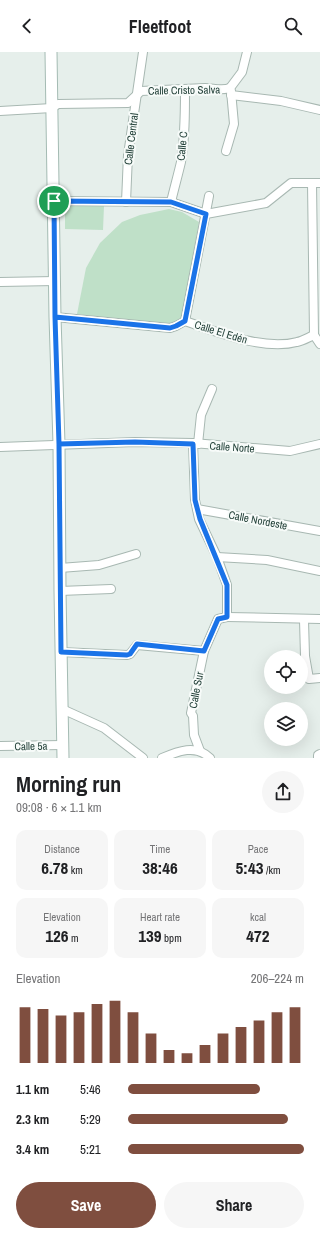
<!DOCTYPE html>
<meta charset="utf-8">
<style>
:root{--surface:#fff;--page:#f6f6f6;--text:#202124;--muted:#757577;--accent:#7f4e3f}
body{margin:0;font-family:"Archivo Narrow",sans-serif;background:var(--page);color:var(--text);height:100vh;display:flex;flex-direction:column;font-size:15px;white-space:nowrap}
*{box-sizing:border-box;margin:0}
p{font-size:13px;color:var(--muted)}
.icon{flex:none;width:22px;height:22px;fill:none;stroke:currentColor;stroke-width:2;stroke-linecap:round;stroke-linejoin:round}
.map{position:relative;height:706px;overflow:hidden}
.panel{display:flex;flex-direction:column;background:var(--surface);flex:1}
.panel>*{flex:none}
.tools{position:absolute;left:264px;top:598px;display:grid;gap:8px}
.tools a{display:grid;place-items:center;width:44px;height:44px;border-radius:50%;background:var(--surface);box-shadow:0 4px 16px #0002;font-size:20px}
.pin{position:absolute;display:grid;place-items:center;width:34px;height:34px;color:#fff;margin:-17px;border:2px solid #fff;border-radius:50%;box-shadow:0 1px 4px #0007}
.round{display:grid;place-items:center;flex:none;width:42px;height:42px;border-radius:21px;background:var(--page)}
.summary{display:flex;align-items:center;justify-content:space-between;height:68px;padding:0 16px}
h1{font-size:22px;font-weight:700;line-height:30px}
.figures{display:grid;grid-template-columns:repeat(3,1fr);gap:6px;height:68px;padding:4px 16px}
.figures div{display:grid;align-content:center;border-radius:10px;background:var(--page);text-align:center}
.figures b{font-size:17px;font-weight:700}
.figures small{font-size:11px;font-weight:400}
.figures p{font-size:11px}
.chart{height:112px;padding:8px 16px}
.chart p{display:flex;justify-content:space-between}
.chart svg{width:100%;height:72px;margin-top:4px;stroke:var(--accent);stroke-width:6}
.button{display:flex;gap:8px;margin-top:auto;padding:8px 16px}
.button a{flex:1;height:46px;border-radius:24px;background:var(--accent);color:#fff;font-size:16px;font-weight:700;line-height:46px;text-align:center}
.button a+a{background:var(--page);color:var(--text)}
ul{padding:0 16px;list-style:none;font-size:13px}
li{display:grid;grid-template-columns:64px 48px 1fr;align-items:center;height:30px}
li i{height:10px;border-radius:5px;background:var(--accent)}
header{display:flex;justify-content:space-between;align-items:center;height:52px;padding:0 16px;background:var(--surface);font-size:18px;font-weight:700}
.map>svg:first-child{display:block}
</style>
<header><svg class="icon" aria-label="back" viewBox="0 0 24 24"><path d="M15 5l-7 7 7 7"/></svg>Fleetfoot<svg class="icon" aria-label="search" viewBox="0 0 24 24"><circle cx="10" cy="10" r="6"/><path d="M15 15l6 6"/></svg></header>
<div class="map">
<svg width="320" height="706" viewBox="0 0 320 706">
<rect width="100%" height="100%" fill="#e6efeb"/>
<g fill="#bfe0c8">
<path d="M65,153L104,154L103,178L65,177Z"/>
<path d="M169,157L182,160L199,170L181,269L169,276L77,262L86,216L100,191L122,170L140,163Z"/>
</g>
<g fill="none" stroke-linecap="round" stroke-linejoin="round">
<g stroke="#a8b8b2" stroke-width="10">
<g id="minor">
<path d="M230,36L242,20L247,0"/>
<path d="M231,43L281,49L320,58"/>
<path d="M0,59L52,56L58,52L128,51L141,39C162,38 184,37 205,36C213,36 222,39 230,36"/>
<path d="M226,99L234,72L231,39"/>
<path d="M312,131L314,283L320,292"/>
<path d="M54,149L171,150L206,162L266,151L291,131H320"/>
<path d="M126,150L128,103L143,0"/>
<path d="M171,150C174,137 178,123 181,110C185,86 185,62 185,37"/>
<path d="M0,230L55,229"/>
<path d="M55,265L170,276L176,274L185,269C217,280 264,299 297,290C303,289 309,285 314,283"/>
<path d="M185,269L209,144"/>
<path d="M193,391L195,448L199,467L217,505L227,533V565L218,567L204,599L191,661L193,664L194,683L200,699"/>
<path d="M198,392L201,363L212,337"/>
<path d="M0,395L135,390L193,391L290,399L320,392"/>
<path d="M197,457L320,479"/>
<path d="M217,505L267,508L320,519"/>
<path d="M60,516L99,513L136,502"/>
<path d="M60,539L111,537"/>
<path d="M227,565L320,567"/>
<path d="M304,568L305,604L309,627L320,626"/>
<path d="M61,600L127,603L130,602L137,593L204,599"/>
<path d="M62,657L104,676L143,706"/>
<path d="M0,694L62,693"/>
<path d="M162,706C178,699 196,692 210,706"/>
<path d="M318,706V703L320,702"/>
</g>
</g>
<g stroke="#a4bbb3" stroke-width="13">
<path id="secondary" d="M51,0L55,265L59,392L60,539L63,706"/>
</g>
<use href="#minor" stroke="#fff" stroke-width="8"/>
<use href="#secondary" stroke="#fff" stroke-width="11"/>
</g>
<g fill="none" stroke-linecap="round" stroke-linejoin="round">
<g stroke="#fff" stroke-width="8">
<path id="route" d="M54,149L55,265L59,392L61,600L127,603L130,602L137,592L204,599L218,567L227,565V533L200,467L195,448L193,392L135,390L59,392L55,265L170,276L176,274L185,269L206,162L171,150L54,149"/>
</g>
<use href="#route" stroke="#1a73e8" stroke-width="5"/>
</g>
<g text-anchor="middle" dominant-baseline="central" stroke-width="4" stroke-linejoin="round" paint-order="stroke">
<g font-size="11" fill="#24423a" stroke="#f7fbf9">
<text transform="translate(184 38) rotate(-1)">Calle Cristo Salva</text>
<text transform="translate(131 87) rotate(-83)">Calle Central</text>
<text transform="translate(182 94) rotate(-84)">Calle C</text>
<text transform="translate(221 280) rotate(17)">Calle El Edén</text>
<text transform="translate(232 395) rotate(4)">Calle Norte</text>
<text transform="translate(258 468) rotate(11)">Calle Nordeste</text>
<text transform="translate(196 638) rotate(-79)">Calle Sur</text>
<text transform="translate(31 694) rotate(-1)">Calle 5a</text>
</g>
</g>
</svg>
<div class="tools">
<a><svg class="icon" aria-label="locate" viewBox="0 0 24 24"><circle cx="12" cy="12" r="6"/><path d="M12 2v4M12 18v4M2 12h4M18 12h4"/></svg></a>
<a><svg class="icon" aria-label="layers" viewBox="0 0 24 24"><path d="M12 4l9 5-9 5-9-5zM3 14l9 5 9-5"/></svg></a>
</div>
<div class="pin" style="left:54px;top:149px;background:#1e9e55"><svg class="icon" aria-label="arrive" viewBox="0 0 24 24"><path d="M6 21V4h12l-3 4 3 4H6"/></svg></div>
</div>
<section class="panel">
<div class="summary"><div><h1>Morning run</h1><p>09:08 · 6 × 1.1 km</p></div><a class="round"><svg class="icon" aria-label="share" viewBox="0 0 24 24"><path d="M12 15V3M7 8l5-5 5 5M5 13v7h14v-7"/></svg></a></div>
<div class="figures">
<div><p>Distance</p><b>6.78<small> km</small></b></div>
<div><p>Time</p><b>38:46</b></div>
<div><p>Pace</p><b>5:43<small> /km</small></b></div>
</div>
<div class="figures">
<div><p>Elevation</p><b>126<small> m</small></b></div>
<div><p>Heart rate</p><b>139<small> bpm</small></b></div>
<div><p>kcal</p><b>472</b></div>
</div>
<div class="chart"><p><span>Elevation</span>206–224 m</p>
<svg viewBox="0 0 160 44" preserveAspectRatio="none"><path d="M5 44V10M15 44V11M25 44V15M35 44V13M45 44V8M55 44V6M65 44V13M75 44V26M85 44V36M95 44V38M105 44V33M115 44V26M125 44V22M135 44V18M145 44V13M155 44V10"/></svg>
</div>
<ul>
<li><b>1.1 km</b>5:46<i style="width:75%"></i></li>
<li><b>2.3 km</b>5:29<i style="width:91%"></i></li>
<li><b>3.4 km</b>5:21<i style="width:100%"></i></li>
</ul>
<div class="button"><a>Save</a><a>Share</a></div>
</section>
